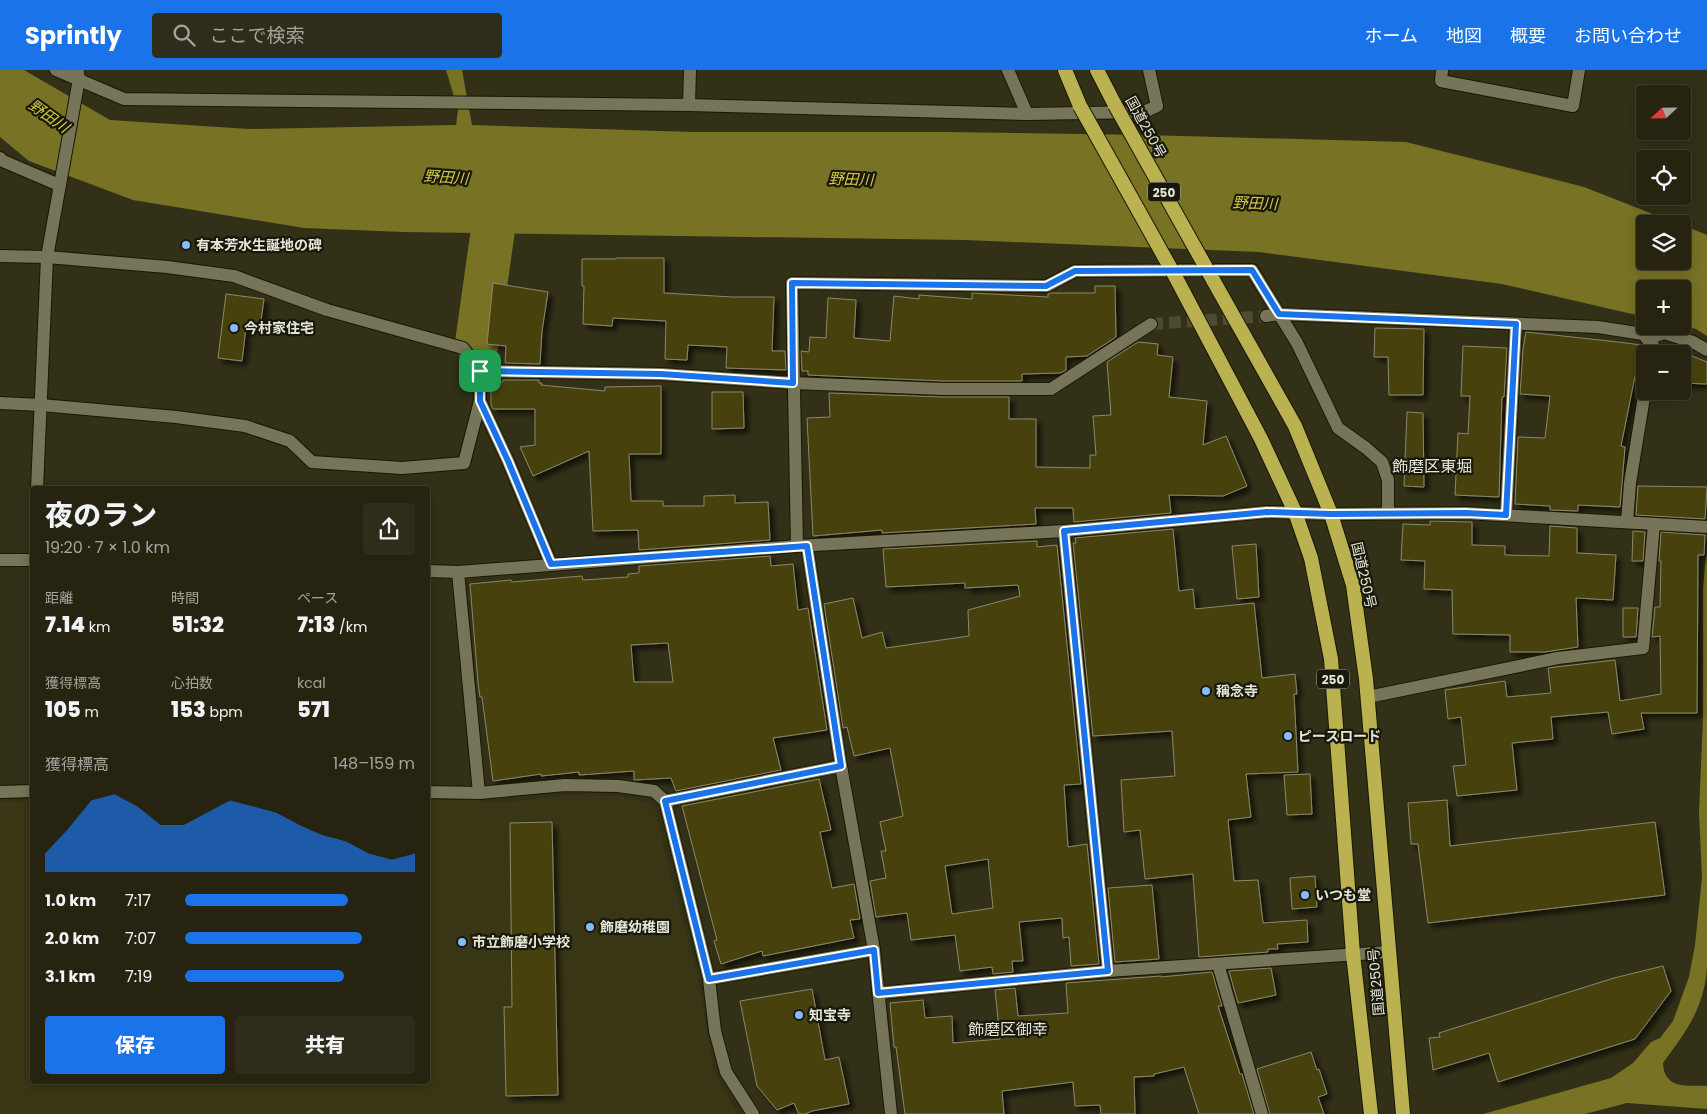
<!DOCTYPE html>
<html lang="ja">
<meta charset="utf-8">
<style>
:root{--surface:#262411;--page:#2e2c1a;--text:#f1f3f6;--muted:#a4a49f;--line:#424131;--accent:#1a73e8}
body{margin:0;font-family:Poppins,"Noto Sans JP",sans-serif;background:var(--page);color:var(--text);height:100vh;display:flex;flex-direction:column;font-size:19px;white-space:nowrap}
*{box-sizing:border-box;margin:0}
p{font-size:16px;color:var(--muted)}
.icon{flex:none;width:28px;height:28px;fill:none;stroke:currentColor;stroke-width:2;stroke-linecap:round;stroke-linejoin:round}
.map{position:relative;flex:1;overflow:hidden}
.side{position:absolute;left:30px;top:416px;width:400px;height:598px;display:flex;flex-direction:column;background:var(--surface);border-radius:5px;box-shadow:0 2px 12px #0003,0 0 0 1px var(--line)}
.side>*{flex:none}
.needle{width:32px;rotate:248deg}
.fabs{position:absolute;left:1636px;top:15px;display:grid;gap:10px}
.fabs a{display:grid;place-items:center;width:55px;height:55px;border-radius:5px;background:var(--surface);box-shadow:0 2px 12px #0003,0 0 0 1px var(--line);font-size:25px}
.pin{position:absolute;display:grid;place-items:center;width:42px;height:42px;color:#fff;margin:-21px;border-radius:10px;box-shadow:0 2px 8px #0006}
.round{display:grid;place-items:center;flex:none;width:52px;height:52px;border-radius:5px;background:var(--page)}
.headline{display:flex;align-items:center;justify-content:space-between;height:85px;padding:0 15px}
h1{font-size:28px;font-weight:800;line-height:38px}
.figures{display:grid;grid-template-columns:repeat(3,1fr);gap:8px;height:85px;padding:5px 15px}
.figures div{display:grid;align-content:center}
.figures b{font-size:21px;font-weight:800}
.figures small{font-size:14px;font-weight:400}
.figures p{font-size:14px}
.chart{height:140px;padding:10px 15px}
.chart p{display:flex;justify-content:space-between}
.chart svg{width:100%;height:90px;margin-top:5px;fill:var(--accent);opacity:.7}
.button{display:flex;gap:10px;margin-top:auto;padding:10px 15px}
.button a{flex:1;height:58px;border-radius:5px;background:var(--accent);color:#fff;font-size:20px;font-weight:800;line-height:58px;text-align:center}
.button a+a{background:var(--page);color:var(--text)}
ul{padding:0 15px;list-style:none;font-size:16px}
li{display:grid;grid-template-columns:80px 60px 1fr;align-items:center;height:38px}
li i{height:12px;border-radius:6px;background:var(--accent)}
header{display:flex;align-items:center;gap:30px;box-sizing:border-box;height:70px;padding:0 25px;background:var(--accent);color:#fff}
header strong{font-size:24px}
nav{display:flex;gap:28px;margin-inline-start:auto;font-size:18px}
.search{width:350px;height:45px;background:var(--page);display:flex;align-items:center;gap:12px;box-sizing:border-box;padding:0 18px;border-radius:5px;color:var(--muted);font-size:19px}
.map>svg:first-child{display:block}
</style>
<header>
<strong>Sprintly</strong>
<div class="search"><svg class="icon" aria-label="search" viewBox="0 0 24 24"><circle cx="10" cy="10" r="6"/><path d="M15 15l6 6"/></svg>ここで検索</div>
<nav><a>ホーム</a><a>地図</a><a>概要</a><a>お問い合わせ</a></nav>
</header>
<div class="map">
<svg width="1707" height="1044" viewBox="0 0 1707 1044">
<defs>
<filter id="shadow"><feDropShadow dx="4.5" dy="4.5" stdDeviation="2.5" flood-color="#0009"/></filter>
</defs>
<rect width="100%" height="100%" fill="#323017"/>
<path fill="#393615" d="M573,725L620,726L654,735L672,811L697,902L714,1002L738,1044H0V731H32V1011H428V727H469L480,732L496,733Z"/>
<g fill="#787224">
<path d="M0,0H24L110,50L249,59L456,55L458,40L446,0H462L472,55L693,62H945L1145,65L1406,72L1584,117L1678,154H1645V191H1682L1683,155L1707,165V266L1696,259L1683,256L1682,219H1645V247L1502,214L1259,182L965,170L404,162L304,158L133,130L29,91L0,67Z"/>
<path d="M1707,474V899C1703,941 1686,961 1663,993C1664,1020 1687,1015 1707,1016V1039L1627,1033L1585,1044H1483L1611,1008L1633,993L1651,972L1660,968L1673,951L1689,907L1695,875L1702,807L1699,743L1703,648V518Z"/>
</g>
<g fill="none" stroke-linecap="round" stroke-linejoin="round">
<path stroke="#787224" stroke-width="44" d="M477,273L500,110"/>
</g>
<g fill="#474209" stroke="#8a886b" fill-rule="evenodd" filter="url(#shadow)">
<path d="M616,188H664V223L732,227H774L772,281H785L786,300L726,298L727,277L688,275L687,290L665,289L666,251L613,248L612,256L583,254L584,216H582V189H616Z"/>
<path d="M493,213L548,222L542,261L540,294L505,293L506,276L487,274Z"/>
<path d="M1095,216H1115L1116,267L1087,286L1066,287V300L1060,303L1022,304V311H943L808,305V301H802L801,281L809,282L810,267L826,268L828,228L856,230L854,268L890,271L894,226L919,229V225L972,229V223L1048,227V224L1051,223H1095Z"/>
<path d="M226,224L264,229L260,258L246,257L242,291L218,288Z"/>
<path d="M1375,258L1424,259L1423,325H1389L1388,287H1374Z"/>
<path d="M1526,262L1618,272L1642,275L1644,277L1640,307L1635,306L1621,376L1625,377L1620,437L1578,435V441L1550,440V436L1515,434L1518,367L1545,368L1550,326L1520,324L1523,279Z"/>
<path d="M1138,272L1158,274L1157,285L1173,287L1169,327L1207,331L1203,375L1226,366L1247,416L1223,426L1169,425L1171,443L1074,452L1073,438H1035L1036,454L882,463V460L813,466L807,348L830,347L829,323L943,327H1009V349H1036V397L1090,398V385H1096L1093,346L1111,345L1107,292Z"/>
<path d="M1463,276L1507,278L1504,327H1502L1499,427L1455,425L1458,363L1468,364L1470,326H1461Z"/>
<path d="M1682,282L1707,292V314L1682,313Z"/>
<path d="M503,310H539V313H542L541,315L605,321V317L661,316V384H629L631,431H663V436H704V426L735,425V433L768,432L770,470L639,480L638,460L593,461L589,381L533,406L520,377L535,375V339H493L491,335V312H503Z"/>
<path d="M712,322H743L744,358L712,359Z"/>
<path d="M1407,342L1423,343L1424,417L1404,416Z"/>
<path d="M1638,416L1707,417L1705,449L1636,445Z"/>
<path d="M1430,451L1472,452V475L1505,476V485L1549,486L1550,456L1577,458V483L1616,485L1613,530L1576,528L1578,577L1545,582H1510V565L1453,564L1452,520L1424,519L1425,491L1401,490L1403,454L1430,455Z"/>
<path d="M1173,459L1179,521L1193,519L1195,539L1254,533L1262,608L1295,604L1297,624H1294L1298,702L1246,704L1251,747L1228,750L1234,811L1258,810L1263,853L1307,850L1308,872L1277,874L1278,879H1268V882L1199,887L1193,804L1145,809L1140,760L1124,762L1121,710L1175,706L1172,661L1093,666L1073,473H1076L1075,468Z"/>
<path d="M1633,461L1645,462L1643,491H1632Z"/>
<path d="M1661,462L1705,465L1704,485H1698L1697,643H1641L1644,659L1612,664L1608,642L1551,647L1553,669L1512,673L1517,720L1457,726L1453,696L1466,695L1461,647L1448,649L1445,620L1505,611L1507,627L1551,623L1548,598L1615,590L1620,631L1661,624L1660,566L1652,567L1655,537H1660L1661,491H1659Z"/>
<path d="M1037,471V477L1057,475L1081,714L1064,715L1068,777L1087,774L1099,894L1071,896L1069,867L1063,868L1062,848L1019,852L1023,891H1012L1013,902L993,904L992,897L960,901L955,865L911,870L907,843L876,847L870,811L886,808L881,781H886L880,752L903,746L890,678L854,686L847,657L843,658L824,534L853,528L862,568L882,562L886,578L969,566L968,540L1020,526L1018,515L965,518V513L886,517L883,479ZM988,789L993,838L952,844L945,796Z"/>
<path d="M1256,474L1259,527L1237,529L1232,476Z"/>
<path d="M770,486L771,496L793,494L798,540L808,538L827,660L773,668L781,700L676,721L671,708L634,710V701L579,705V702L541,706V704L493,711L482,627H480L478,613L470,514L511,510L512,512L582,506L583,510L628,507V504L639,503V496ZM668,573L673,612H634L631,575Z"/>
<path d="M1623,538H1638L1636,567H1623Z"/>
<path d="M1310,704L1312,744L1287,745L1284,705Z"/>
<path d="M819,709L831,760L820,762L832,818L854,814L860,849L850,850L854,868L763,886L762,881L721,894L714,871L717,870L682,736Z"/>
<path d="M1447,730L1450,776L1655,752L1665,825L1428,853L1418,774H1411L1408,733Z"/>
<path d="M552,752L558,1025L506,1026L504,937H512L510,753Z"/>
<path d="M1315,806L1317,837L1292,839L1290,808Z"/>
<path d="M1152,815L1159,889L1115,892L1108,818Z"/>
<path d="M1663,896L1671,921L1635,969L1498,1012L1489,983L1433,1000L1429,968L1440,967L1439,963L1614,908Z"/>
<path d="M1271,898L1276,925L1238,933L1229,901Z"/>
<path d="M1212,902L1222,936H1218L1240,1004H1242L1254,1044H1199L1184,997L1154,1004V1006L1134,1007L1135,1044H1101L1100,1035L1075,1036L1073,1012L1002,1021L1004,1044H905L896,977H894L890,933L923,930L925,948L952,946L953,973L1000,969L995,920L1015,918L1018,946L1068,943L1066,913L1161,906V907Z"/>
<path d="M812,919L825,990L839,987L849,1034L812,1041L805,1044H799L794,1033L777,1040L757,1016L740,931Z"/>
<path d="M1311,982L1317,1000L1319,999L1327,1024L1318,1027L1324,1044H1270L1257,999Z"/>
</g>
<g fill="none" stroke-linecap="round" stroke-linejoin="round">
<path stroke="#4d4b34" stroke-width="12" stroke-dasharray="12 6" stroke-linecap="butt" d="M1151,254L1266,246"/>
<g stroke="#1a1801" stroke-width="14">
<g id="minor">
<path d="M56,0L124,29L689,35L1027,44L1144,42L1157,36L1149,0"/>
<path d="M1008,0L1027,44"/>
<path d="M1442,0L1441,11L1573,36L1579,0"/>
<path d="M689,35L690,0"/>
<path d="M0,88L3,91L59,115"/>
<path d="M0,186L47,187L167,197L234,206L327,240L463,278L480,301V331L508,391L551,494"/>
<path d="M1266,246L1279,244L1598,257L1643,264L1653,275L1651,284"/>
<path d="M1647,269L1664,263L1693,272L1707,280"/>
<path d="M480,301L661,304L793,313L943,319H1051L1151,254"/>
<path d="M0,333L41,335L176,347L245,356L290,371L312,392L402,398L464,393L480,331"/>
<path d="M37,419L47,187L79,9L78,2"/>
<path d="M1506,445L1516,254"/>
<path d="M1627,452L1630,413L1645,321"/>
<path d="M1064,461L1108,901"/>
<path d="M797,476L792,213L1047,216L1075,201L1252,200L1297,273L1338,358L1366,378L1382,392L1388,410V443"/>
<path d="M807,476L841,696L874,880L891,1044"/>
<path d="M0,490H32"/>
<path d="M428,501L458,502L797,476L1064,461L1267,442L1331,444L1466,443L1707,457"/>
<path d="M458,502L479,723"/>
<path d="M1368,627L1558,588L1643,578L1654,454"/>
<path d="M0,722L32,721"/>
<path d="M428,722L479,723L565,715L618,716L654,721L665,731L709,909L874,880"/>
<path d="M665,731L841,696"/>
<path d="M1218,894L1262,1044"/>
<path d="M709,909L715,961L726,1002L753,1044"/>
<path d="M879,923L1108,901L1390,882"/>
</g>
</g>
<g stroke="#1a1801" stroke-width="16">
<g id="trunk">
<path d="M1065,0L1080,36"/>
<path d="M1097,0L1115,35"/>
<path d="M1175,206L1261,369L1295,442L1311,488L1331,589L1353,884L1371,1044"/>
<path d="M1213,210L1295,356L1331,444L1353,515L1366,609L1403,1044"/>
</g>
</g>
<use href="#minor" stroke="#777559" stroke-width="12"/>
<use href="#trunk" stroke="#bab250" stroke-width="14"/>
<g stroke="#1a1801" stroke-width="16" stroke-linecap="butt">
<g id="trunk-bridge">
<path d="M1115,35L1213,210"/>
<path d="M1080,36L1175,206"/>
</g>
</g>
<use href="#trunk-bridge" stroke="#bab250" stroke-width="14"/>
</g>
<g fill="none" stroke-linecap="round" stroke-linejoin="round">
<g stroke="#fff" stroke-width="10">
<path id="route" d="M1252,200L1279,244L1516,254L1506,445L1466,443L1331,444L1267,442L1064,461L1108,901L878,923L874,880L709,909L665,731L841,696L807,476L551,494L508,391L480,331V301L661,304L793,313L792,213L1046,216L1075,201Z"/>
</g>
<use href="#route" stroke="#1a73e8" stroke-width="6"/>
</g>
<g fill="#87bbfb" stroke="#19180d" stroke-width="2">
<circle cx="186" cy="175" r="5"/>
<circle cx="234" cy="258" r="5"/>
<circle cx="1206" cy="621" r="5"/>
<circle cx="1288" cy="666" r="5"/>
<circle cx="1305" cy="825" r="5"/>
<circle cx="590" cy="857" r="5"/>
<circle cx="462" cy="872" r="5"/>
<circle cx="799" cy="945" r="5"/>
</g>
<g text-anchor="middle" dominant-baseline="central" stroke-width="4.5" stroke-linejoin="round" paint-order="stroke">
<g fill="#19180d" stroke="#a8a89a" stroke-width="1">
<rect x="1148" y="112.5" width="32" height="19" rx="4"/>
<rect x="1317" y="599.5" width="32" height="19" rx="4"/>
</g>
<g font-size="12" font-weight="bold" fill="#e6e6d6">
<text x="1164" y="122">250</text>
<text x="1333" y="609">250</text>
</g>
<g font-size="14" fill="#e6e6d6" stroke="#19180d">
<text transform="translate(1146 57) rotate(61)">国道250号</text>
<text transform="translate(1364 505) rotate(77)">国道250号</text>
<text transform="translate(1376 912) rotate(-95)">国道250号</text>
</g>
<g font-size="14" font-weight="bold" fill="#e6e6d6" stroke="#19180d" text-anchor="start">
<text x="196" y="175">有本芳水生誕地の碑</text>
<text x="244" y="258">今村家住宅</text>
<text x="1216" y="621">稱念寺</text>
<text x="1298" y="666">ピースロード</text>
<text x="1315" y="825">いつも堂</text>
<text x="600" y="857">飾磨幼稚園</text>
<text x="472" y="872">市立飾磨小学校</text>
<text x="809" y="945">知宝寺</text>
</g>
<g font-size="15" font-style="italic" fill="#d6cc43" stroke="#19180d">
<text transform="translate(49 46) rotate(35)">野田川</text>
<text transform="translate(446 107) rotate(4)">野田川</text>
<text transform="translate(851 109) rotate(2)">野田川</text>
<text transform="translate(1255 133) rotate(2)">野田川</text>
</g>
<g font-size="16" fill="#e6e6d6" stroke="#19180d">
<text x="1432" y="396">飾磨区東堀</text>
<text x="1008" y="959">飾磨区御幸</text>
</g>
</g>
</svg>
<div class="fabs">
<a><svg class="needle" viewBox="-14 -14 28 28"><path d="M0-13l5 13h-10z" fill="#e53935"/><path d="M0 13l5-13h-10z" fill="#a4a49f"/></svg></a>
<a><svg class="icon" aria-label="locate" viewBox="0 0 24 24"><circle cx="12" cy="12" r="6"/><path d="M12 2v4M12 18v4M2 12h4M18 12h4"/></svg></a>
<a><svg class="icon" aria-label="layers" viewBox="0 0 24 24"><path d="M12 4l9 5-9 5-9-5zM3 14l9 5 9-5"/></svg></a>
<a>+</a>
<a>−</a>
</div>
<div class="pin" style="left:480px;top:301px;background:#1e9e55"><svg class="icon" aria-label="arrive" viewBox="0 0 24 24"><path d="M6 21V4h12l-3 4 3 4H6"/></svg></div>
<section class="side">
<div class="headline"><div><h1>夜のラン</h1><p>19:20 · 7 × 1.0 km</p></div><a class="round"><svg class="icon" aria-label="share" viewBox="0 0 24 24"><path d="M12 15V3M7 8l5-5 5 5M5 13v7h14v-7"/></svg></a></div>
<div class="figures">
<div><p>距離</p><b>7.14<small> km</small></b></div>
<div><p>時間</p><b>51:32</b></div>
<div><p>ペース</p><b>7:13<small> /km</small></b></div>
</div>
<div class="figures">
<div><p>獲得標高</p><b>105<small> m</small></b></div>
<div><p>心拍数</p><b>153<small> bpm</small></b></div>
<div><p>kcal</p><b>571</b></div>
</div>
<div class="chart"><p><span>獲得標高</span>148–159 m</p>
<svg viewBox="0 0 160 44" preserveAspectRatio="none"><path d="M0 44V35L10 23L20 9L30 6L40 12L50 21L60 21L70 15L80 9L90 12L100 15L110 21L120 26L130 29L140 35L150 38L160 35V44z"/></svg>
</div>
<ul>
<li><b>1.0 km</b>7:17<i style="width:71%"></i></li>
<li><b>2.0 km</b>7:07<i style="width:77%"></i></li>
<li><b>3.1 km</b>7:19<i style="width:69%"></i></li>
</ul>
<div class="button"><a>保存</a><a>共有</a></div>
</section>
</div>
